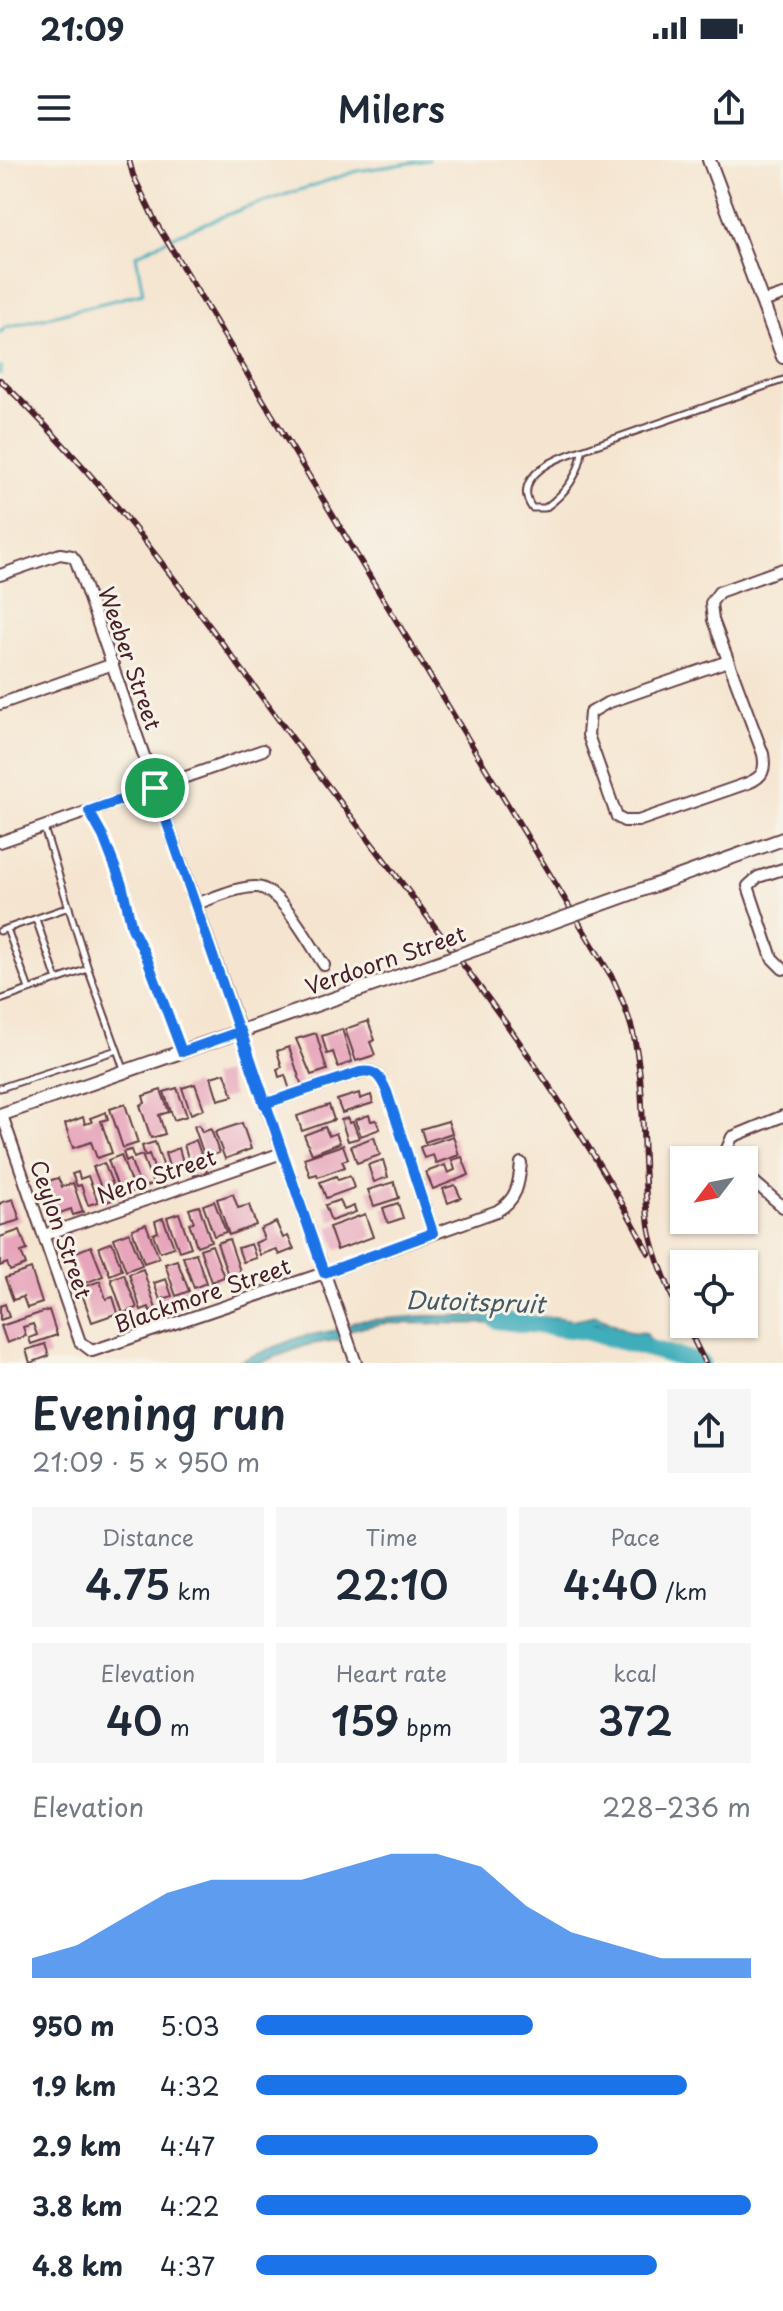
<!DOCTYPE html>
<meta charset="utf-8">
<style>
:root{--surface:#fff;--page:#f6f6f7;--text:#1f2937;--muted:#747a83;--accent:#1a73e8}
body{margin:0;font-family:"Playpen Sans",sans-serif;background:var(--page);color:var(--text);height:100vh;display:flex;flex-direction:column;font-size:30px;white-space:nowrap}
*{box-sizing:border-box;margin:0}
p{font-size:26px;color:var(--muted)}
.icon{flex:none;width:44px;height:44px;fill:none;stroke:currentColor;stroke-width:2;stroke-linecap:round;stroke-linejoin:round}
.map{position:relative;height:1203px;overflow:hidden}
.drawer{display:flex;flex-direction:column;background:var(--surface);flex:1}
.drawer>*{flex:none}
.needle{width:52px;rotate:238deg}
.tools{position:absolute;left:670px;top:986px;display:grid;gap:16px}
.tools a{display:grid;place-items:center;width:88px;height:88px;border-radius:0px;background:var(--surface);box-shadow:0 2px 6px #0004;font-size:40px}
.pin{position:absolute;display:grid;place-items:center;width:68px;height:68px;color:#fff;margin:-34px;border:4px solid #fff;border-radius:50%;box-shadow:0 2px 8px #0007}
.round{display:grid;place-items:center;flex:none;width:84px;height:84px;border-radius:0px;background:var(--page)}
.summary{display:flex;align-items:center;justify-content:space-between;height:136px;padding:0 32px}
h1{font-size:44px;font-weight:600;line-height:60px}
.stats{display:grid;grid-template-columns:repeat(3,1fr);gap:12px;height:136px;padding:8px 32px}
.stats div{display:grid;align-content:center;border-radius:0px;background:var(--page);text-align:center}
.stats b{font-size:40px;font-weight:600}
.stats small{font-size:22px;font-weight:400}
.stats p{font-size:22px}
.chart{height:224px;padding:16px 32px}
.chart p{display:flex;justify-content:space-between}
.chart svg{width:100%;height:144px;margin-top:8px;fill:var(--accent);opacity:.7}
ul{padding:0 32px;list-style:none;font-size:26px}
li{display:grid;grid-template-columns:128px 96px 1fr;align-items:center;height:60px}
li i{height:20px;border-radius:10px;background:var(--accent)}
.status{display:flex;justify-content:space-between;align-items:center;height:56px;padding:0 40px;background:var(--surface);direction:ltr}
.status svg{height:22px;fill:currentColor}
header{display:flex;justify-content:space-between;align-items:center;height:104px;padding:0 32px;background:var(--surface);font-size:36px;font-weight:600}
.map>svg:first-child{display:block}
</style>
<div class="status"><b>21:09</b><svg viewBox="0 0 49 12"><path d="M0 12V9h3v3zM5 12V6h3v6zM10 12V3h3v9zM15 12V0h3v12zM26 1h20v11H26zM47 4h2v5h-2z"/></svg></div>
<header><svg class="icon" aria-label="menu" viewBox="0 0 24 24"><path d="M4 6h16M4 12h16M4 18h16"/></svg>Milers<svg class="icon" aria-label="share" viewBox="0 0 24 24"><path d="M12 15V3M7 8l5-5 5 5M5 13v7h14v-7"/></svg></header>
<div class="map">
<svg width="783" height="1203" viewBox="0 0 783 1203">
<rect width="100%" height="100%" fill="#f7f3e8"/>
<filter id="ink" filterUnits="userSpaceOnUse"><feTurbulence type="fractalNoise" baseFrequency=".0125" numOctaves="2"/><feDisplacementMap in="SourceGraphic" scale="16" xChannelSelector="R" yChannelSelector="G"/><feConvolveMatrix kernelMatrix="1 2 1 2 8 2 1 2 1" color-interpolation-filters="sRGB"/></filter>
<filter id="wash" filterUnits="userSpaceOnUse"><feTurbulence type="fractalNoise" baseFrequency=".006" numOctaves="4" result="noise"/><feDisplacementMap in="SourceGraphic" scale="32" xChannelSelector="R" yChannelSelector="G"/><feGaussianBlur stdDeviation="1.8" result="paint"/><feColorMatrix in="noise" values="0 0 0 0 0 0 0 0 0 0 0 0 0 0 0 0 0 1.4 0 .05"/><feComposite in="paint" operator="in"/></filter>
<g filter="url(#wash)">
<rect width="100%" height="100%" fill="#f5e5d0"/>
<path fill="#3fadbb" stroke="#446673" stroke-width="2" d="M596,1155L630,1172L646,1173L651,1182L619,1174L598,1164L386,1163L352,1169L341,1179L307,1185L259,1203H235L300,1177L338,1170L358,1161L426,1156L553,1157L573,1160Z"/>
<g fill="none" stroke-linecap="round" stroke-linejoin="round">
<g stroke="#3fadbb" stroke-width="3">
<path d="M0,173L4,168L23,163L143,133L136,95L180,73L242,49L357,11L429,0"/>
<path d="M0,206V214"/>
</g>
<path stroke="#3fadbb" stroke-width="18" d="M497,1160L585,1171L701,1203"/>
</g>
<g id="blocks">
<g fill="#e7a5bc">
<path d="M368,861L375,880L370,882L375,895L356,901L345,869Z"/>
<path d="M342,869L352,902L338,907L333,892L327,894L322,876Z"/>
<path d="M316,873L327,910L311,915L296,879Z"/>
<path d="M289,887L302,926L290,930L285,915L279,917L277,909L282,907L277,891Z"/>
<path d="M225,913L233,936L218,940L211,917Z"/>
<path d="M195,924L204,949L191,954L182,928Z"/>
<path d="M177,928L187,956L174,960L164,932Z"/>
<path d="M161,930L169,952L159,955L165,974L151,978L140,945L145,943L143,936Z"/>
<path d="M359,933L360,939L371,935L373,943L342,953L337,940Z"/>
<path d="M125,944L138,983L123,988L110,949Z"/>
<path d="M329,945L334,960L302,971L297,956Z"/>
<path d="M106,952L108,959L101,961L112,993L97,998L91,982L73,988L65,964L83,957L85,964L92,962L90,958Z"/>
<path d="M369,955L371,961L376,960L380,969L361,976L355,960Z"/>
<path d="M348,958L349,963L353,962L359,978L348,981L341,960Z"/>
<path d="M448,961L452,973L425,982L421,969Z"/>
<path d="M242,963L251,989L225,999L215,972Z"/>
<path d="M199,965L202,972L211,969L219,993L205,998L194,966Z"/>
<path d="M325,967L329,976L336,973L340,983L312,994L304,975Z"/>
<path d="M453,976L459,995L436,1003L433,995L424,998L420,987Z"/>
<path d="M374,977L380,995L357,1003L351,986Z"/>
<path d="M196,980L207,1012L194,1016L184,985Z"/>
<path d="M155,982L168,1019L159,1022L149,994L145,996L142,986Z"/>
<path d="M343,985L348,999L342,1001L345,1007L318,1017L317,1014L310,1016L304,998Z"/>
<path d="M179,988L184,1006L170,1010L165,993Z"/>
<path d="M131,990L134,998L142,995L153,1024L141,1028L130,999L126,1001L123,992Z"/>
<path d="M121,995L134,1031L121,1036L108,1000Z"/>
<path d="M462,997L469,1015L433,1029L426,1012L445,1005L448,1013L455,1010L452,1000Z"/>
<path d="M383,1000L388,1017L374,1022L368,1005Z"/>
<path d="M104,1003L118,1038L103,1043L99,1033L103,1032L93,1007Z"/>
<path d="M78,1012L80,1019L88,1016L98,1042L88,1045L81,1025L77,1026L72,1014Z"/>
<path d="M336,1016L338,1020L350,1016L354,1028L326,1038L320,1022Z"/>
<path d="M58,1018L62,1027L73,1023L83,1052L73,1055L71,1049L54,1055L42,1023Z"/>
<path d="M394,1022L399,1038L374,1046L368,1030Z"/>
<path d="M455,1025L461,1038L448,1043L443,1029Z"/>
<path d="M233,1034L238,1048L249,1045L256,1065L229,1075L217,1039Z"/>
<path d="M13,1039L20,1060L0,1066V1043Z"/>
<path d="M340,1040L344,1050L354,1046L356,1052L331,1061L325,1045Z"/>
<path d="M214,1041L226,1072L214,1076L203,1045Z"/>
<path d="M398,1043L403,1058L388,1063L383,1048Z"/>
<path d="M199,1046L211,1081L197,1086L189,1063L194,1062L189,1049Z"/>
<path d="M179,1053L191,1087L179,1091L167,1057Z"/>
<path d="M365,1054L373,1077L337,1090L329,1067Z"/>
<path d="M163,1058L174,1087L160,1092L153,1074L158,1072L155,1061Z"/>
<path d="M276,1062L283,1078L288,1076L294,1089L279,1095L276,1089L260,1095L255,1083L264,1079L260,1069Z"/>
<path d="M146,1064L159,1098L144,1103L132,1069Z"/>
<path d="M20,1070L27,1090L21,1092L26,1105L10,1111L7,1103L0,1106V1077Z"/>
<path d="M129,1072L142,1105L126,1111L114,1078Z"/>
<path d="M229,1079L241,1114L229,1118L217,1083Z"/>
<path d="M112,1082L122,1110L110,1115L99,1087Z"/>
<path d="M251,1084L256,1098L243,1102L238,1088Z"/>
<path d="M212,1085L224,1117L211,1122L200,1089Z"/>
<path d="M91,1086L103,1116L83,1124L71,1094Z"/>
<path d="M196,1093L206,1123L194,1128L183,1097Z"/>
<path d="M177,1100L189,1131L176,1136L165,1104Z"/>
<path d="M31,1109L42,1143L27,1148L23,1137L13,1140L5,1118Z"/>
<path d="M143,1109L156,1149L150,1151L149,1147L141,1150L129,1114Z"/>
<path d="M124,1114L137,1148L123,1153L111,1119Z"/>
<path d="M166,1119L172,1136L160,1140L154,1123Z"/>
<path d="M100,1121L106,1139L113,1137L118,1153L92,1162L80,1128Z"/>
<path d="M5,1144L9,1157L0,1160V1146Z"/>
<path d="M49,1150L57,1175L31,1184L29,1178L37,1175L33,1164L23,1167L26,1176L7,1183L1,1166Z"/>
<path d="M45,1184L49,1196L30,1203L26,1190Z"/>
</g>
</g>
</g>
<g filter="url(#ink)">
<use href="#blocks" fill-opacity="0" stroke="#643d44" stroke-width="2"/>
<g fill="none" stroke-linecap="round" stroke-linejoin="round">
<g stroke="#643d44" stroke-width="9">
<g id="service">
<path d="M582,291C580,314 565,334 545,348H532C513,320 548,302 570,294L783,220"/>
<path d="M89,652L103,676L122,725L132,768L146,796L181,892"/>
<path d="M44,668L88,809L124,909"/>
<path d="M36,759L57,820"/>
<path d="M7,769L29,829"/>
<path d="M0,771L69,747"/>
<path d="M0,840L88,809"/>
<path d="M0,928L117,890"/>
</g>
</g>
<g stroke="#643d44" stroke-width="14">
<g id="minor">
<path d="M762,142L783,135"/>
<path d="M0,415L60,394L72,396L76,401L356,1203"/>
<path d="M728,501L607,543L590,553L588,575L617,657L624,661H638L748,623C763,617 766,610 763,594L713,460L711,443L719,432L783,409"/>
<path d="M0,544L113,504"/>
<path d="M0,682L263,590"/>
<path d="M783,709L758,717L748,726L772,798L783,809"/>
<path d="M196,744C214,738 236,727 256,727C280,727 311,786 324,805"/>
<path d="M264,944L360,912C377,908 381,918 387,932L433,1073"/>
<path d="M2,955L80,1182L92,1191L324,1113L497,1051C517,1040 519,1024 521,1003"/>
<path d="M733,1000L727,989L732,977L783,956"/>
<path d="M744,1013L783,1047"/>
<path d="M44,1075L282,993"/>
</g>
</g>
<g stroke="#643d44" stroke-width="16">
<g id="tertiary">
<path d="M709,0L783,197"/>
<path d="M594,747L783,679"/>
<path d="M476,789L547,764"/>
<path d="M0,955L445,800"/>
</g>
</g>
<use href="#service" stroke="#fff" stroke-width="5"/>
<use href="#minor" stroke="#fff" stroke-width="10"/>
<use href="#tertiary" stroke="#fff" stroke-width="12"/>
<g stroke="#4a1f2b" stroke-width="6">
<g id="rail">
<path d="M129,0L133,15L156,63L613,819C622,839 631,860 635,882C647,942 640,1004 649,1065C653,1091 664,1116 674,1140"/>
<path d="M0,220C122,336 216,477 316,610C434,767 558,918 649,1093"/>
<path d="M670,1132L684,1160"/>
<path d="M686,1164L705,1203"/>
</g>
</g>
<use href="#rail" stroke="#f7f3e8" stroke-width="3" stroke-dasharray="9" stroke-linecap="butt"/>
<g stroke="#643d44" stroke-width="16" stroke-linecap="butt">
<g id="tertiary-bridge">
<path d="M547,764L594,747"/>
<path d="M445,800L476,789"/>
</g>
</g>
<use href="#tertiary-bridge" stroke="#fff" stroke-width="12"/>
</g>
</g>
<g fill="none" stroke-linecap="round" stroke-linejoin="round" filter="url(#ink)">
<g stroke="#fff" stroke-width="16">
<path id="route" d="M155,628L264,944L360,912C376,909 381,918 387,932L433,1073L324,1113L241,871L182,892L146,796L132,768L122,725L103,676L89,651L155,628"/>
</g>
<use href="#route" stroke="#1a73e8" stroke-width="10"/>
</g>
<g text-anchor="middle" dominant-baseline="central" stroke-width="6" stroke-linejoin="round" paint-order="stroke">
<g font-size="22" fill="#4a1f2b" stroke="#f7f3e8">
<text transform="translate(131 498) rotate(71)">Weeber Street</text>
<text transform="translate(385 799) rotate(-19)">Verdoorn Street</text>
<text transform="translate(156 1015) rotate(-19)">Nero Street</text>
<text transform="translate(62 1069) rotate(71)">Ceylon Street</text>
<text transform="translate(202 1134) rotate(-19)">Blackmore Street</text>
</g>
<g font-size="24" font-style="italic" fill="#465865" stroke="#f7f3e8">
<text transform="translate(475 1141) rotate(2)">Dutoitspruit</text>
</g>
</g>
</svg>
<div class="tools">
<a><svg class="needle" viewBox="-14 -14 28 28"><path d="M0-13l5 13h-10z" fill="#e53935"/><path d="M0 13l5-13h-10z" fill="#747a83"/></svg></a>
<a><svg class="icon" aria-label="locate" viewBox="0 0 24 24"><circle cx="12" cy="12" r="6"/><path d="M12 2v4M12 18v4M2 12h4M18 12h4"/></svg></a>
</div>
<div class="pin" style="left:155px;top:628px;background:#1e9e55"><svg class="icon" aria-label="arrive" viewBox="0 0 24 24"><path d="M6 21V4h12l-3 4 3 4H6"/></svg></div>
</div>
<section class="drawer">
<div class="summary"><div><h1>Evening run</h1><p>21:09 · 5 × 950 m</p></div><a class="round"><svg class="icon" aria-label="share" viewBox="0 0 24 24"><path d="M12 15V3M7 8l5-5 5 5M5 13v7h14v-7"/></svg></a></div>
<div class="stats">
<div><p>Distance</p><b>4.75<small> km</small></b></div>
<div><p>Time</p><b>22:10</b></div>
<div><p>Pace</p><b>4:40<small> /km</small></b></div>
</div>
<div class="stats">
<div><p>Elevation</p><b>40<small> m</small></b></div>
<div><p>Heart rate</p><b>159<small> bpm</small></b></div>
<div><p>kcal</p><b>372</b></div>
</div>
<div class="chart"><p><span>Elevation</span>228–236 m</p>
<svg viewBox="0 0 160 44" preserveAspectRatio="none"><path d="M0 44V38L10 34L20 26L30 18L40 14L50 14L60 14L70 10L80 6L90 6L100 10L110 22L120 30L130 34L140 38L150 38L160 38V44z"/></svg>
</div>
<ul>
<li><b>950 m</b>5:03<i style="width:56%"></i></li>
<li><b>1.9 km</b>4:32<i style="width:87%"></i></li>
<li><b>2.9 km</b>4:47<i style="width:69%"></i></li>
<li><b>3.8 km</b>4:22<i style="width:100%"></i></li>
<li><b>4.8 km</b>4:37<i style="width:81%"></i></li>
</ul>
</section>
